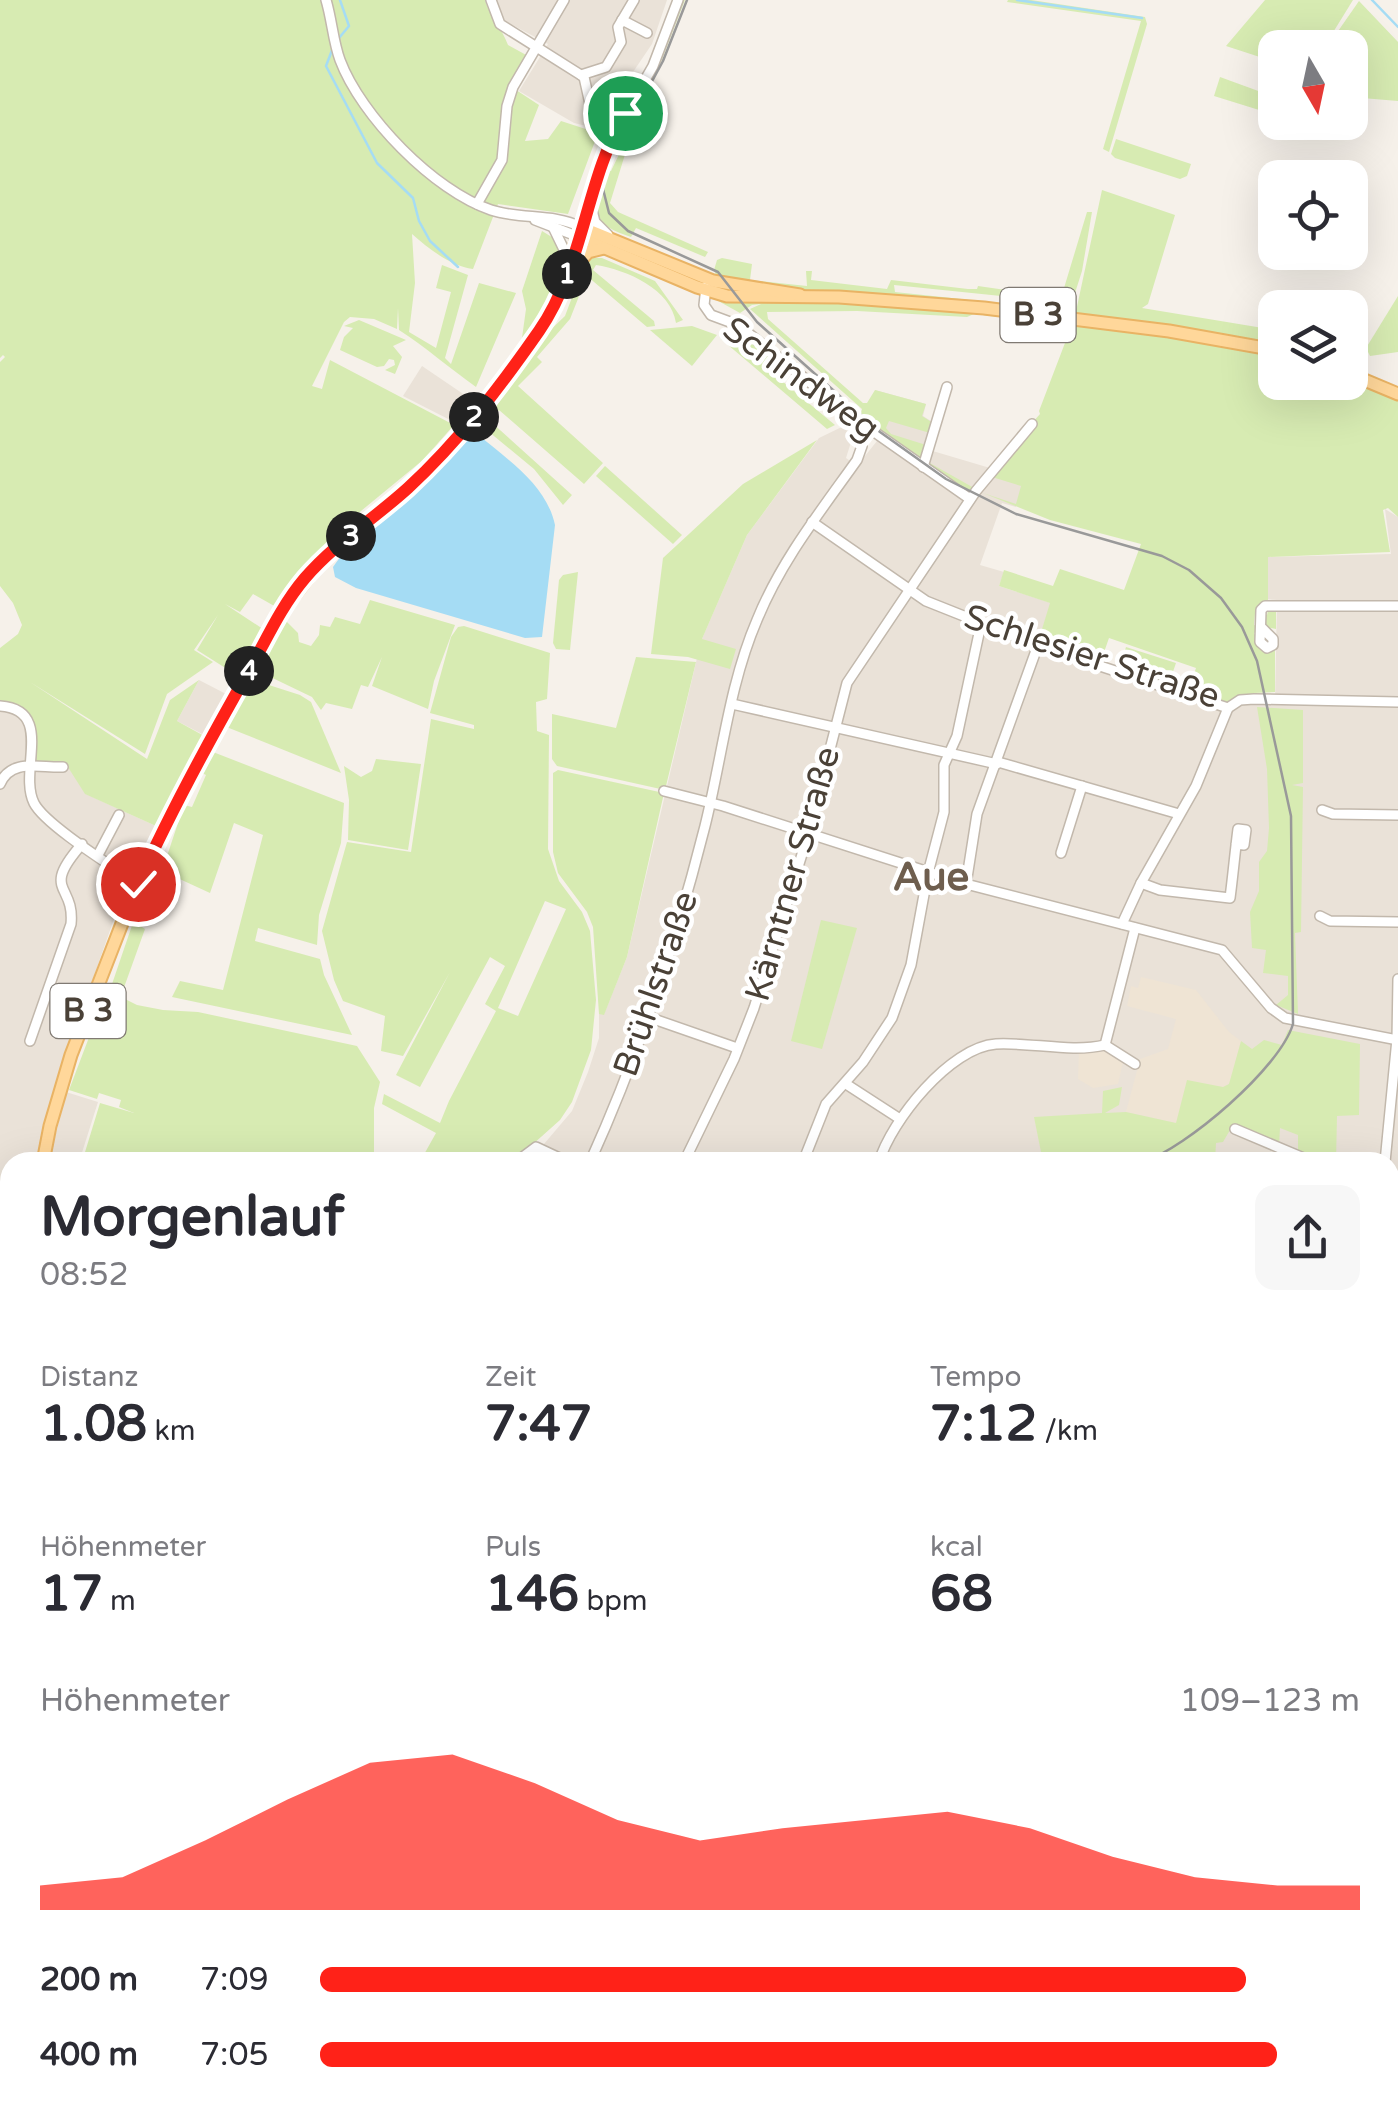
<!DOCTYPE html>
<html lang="de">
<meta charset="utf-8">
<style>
:root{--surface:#fff;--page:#f7f7f7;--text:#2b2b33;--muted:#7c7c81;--accent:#ff2218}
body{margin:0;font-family:"Varela Round",sans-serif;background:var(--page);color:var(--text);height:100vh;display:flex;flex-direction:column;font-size:38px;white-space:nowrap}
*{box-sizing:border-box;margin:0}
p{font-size:32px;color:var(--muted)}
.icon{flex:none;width:55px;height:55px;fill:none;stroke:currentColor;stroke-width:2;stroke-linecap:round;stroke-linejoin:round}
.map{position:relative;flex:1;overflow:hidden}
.sheet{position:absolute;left:0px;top:1152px;width:1400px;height:962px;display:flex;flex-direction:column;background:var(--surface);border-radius:30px 30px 0 0;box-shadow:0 10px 40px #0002}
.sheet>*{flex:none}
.needle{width:65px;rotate:171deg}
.buttons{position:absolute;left:1258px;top:30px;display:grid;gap:20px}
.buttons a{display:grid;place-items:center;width:110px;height:110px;border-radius:20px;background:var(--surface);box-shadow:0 10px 40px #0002;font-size:50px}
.pin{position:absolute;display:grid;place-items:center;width:85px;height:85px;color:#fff;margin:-42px;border:5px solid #fff;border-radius:50%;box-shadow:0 2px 10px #0007}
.km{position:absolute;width:50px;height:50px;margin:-25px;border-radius:50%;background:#222;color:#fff;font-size:28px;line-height:50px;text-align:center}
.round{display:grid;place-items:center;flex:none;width:105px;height:105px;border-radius:20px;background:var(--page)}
.summary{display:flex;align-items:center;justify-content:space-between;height:170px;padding:0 40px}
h1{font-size:55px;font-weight:700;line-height:75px}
.stats{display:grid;grid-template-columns:repeat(3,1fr);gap:15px;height:170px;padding:10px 40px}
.stats div{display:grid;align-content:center}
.stats b{font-size:50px;font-weight:700}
.stats small{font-size:28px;font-weight:400}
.stats p{font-size:28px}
.chart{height:280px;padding:20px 40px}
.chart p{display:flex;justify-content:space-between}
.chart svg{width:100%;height:180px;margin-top:10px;fill:var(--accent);opacity:.7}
ul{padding:0 40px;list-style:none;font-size:32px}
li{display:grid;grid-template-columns:160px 120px 1fr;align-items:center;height:75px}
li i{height:25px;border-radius:12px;background:var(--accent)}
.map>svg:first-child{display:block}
</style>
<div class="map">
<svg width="1398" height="2113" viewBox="0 0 1398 2113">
<rect width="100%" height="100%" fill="#f6f1ea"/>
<g fill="#eae2d8">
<path d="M496,0H667L652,44L595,128L574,123L519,91L548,44L505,21Z"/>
<path d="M422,366L475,402L458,424L403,396Z"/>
<path d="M875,390L926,404L923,416L934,423L926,449L990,468L1022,486L1016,507L1002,503L980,565L1004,572L999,586L1051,603L1038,642L1230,713L1240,705L1275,703L1277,600L1265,599L1268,557L1391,554L1385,509L1398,517V1350L1390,1356V1162H523L544,1144L572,1111L588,1072L599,1038V1014H604L627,957L701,641L747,535L819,438L850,423L852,439L846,458L857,466L885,431Z"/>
<path d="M199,680L228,695L206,736L177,721Z"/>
<path d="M0,703L20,705L30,715L36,732L35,758L67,764L86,794L156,826L138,862L124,865L109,858L105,867L118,884L121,899L55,1087L36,1162H10V1368L0,1391Z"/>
<path d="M66,1092L98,1102L79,1162H49Z"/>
<path d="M1398,1760V1985H1390V1762Z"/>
<path d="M0,1814L10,1819V2035L0,2025Z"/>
<path d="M191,2105H378V2113H172L190,2109Z"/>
<path d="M964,2105H1118L1120,2113H950Z"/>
</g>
<g fill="#f8e5d5">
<path d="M1398,1419V1609H1390V1424Z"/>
<path d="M1390,2095L1398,2096V2113H1120L1118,2105H1390Z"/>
</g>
<g fill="#e5e0db">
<path d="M383,2105H548L544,2113H383Z"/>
<path d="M587,2105H754L749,2113H587Z"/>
</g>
<g fill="#efe4d4">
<path d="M1141,977L1196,990L1229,1032L1241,1041L1231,1082L1176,1123L1126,1112L1140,1059L1168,1049L1176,1019L1127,1006L1131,986L1138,988Z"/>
<path d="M1079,1050H1105L1123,1062L1118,1084L1093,1088L1078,1079Z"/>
</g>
<g fill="#d7ebb2" fill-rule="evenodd">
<path d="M0,0H485C490,18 502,28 508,45L528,56L510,86L539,105L525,141L548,139L561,121L598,133L568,214L498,204L473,269C450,266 428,248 412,234L415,283L409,332L436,348L451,292L436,288L442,265L468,275L445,358L451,364L479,283L516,293L476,387C448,367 428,349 399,330L398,308L397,329L374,319L350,317L344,322L312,386L322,389L330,360L454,425L423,460L333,534L276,607L253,594L240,612L225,604L263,629L238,676L197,650L218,615L194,650L213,662L167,694L145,754L30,682L147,759L170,700L199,680L177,721L206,737L156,826L85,794L66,764H40L35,758C36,726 37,706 0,703V648L18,634L22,625L13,603L0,586V362L5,357L3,355L0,358Z"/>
<path d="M683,0H685L661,62L621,132L605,169L611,171L639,113L642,115L631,135L610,203L618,212L708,252L705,257L636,228L631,237C617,232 598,226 595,209C587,172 641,100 657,66C667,45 676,23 683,0Z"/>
<path d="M1008,0H1031L1145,17L1147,24L1109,152L1103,149L1141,21L1007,2Z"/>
<path d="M1265,0H1353L1324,47L1275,48V62L1226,46Z"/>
<path d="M1359,1L1398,42V101L1350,97V48L1327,47Z"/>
<path d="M1220,77L1275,97V115L1214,96Z"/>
<path d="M1116,139L1191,164L1187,176L1180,179L1115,158L1111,154Z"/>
<path d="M1102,190L1175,215L1148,304L1142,308L1275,330V346L1075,316Z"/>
<path d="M1087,212H1092L1082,271L1068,315L784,289L717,278L714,270L717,260L722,258L752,264L750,280L807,286L806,271H812L811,280L887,289L891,280L968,289H977L978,286L1061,298ZM894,285L1049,301L1051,298L1067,305L1064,310L895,292Z"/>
<path d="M542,231L555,239C570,274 540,316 521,345L526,309L522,291Z"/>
<path d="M590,258H602L655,281L683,320L676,323C671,289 627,270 596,265L593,270L654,321L655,326L647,327L587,276L570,319L537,357L542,362L518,386L603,463L584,484L499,410L490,421L572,495L563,505L534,469L477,422L541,339L565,316L585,263Z"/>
<path d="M1398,296V352L1370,356L1366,348Z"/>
<path d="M711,297L868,302L1066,322L1065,325L974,314L967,317L857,311L767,312L768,319L863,403H867L875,390L926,404L922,416L933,423L930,433L889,421L886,428L891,434L923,444L926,447L920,459L860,417L862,409L750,309L761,304L752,305L740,313Z"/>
<path d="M359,320L406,340L393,346L402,357L395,374L385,370L395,365L394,360L389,359L384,366L377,367L340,350L344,337L353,328L344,326Z"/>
<path d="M1073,322L1177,335L1275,354V382H1350V377L1398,398V517L1388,508L1383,510L1390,552L1268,557V610L1276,611V629L1266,627L1263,615H1267L1268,611L1255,613L1254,625L1258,626L1254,634L1258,635V641L1275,647V692L1253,693L1252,697L1229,704L1188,692L1196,668L1109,638L1102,658L1097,662L1038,642L1050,603L999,586L1004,570L1053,586L1060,569L1124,590L1141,544L1050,520L983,493L1016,504L1021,486L992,477L970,494L928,467V462L974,488L1040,414L1039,411Z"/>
<path d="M692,326L717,335L692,366L650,330Z"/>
<path d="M727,333L738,341L746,337L784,367L776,376L835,425L827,429L721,339Z"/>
<path d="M817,440L747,535L702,639L736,649L730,669L688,657L651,654L663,558L743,484Z"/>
<path d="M605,466L682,535L673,544L596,476Z"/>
<path d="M578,572L570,650L556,649L553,643L559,580L563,575Z"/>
<path d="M370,600L455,625L434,681L428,709L372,686L382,657L368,687L361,685L352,709L326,703L321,710L312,697L258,671L284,619L298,633L299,642L311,646L319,635L320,625L330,627L335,617L360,624Z"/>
<path d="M464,626L550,653L547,699L536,702L537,731L549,735L548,849L559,881L582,912L590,931L596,1000L591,1050L572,1102L560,1120L513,1162H432L422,1158L436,1133L382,1104L384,1094L440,1123L449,1101L496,1011L485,1004L505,966L490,957L420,1087L396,1075L450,972L403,1056L381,1051L385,1016L343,1001L334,980L322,931L347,842L411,852L431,719L474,729V725L430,713L451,637L458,627ZM545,901L566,909L518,1016L498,1008Z"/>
<path d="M1126,647L1176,663L1168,686L1119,670Z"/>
<path d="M636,657L696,662L665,790L557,766L552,759V714L616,728Z"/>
<path d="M250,679L300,695L311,702L341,773L224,726Z"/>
<path d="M1257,707L1303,710V783L1292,785L1303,787L1301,932L1295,933L1298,1014L1276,1005L1288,995V976L1263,973L1266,950L1252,948L1250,912L1259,891V862L1267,851L1269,828L1267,769Z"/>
<path d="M213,752L344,803L341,843L319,915L317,945L258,928L255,941L320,959L324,975L352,1035L172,997L180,981L223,990L263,835L234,823L210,893L160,870L139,925L145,929L122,993L111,987L141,899L159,859L163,855L167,856L184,805L192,807L206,775L202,773Z"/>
<path d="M376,759L421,764L408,850L348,840L349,800L344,766L361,777L372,771Z"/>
<path d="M558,770L664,793L627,957L604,1015L599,1014L593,927L587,912L558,873L553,852V773Z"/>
<path d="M821,920L857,928L822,1049L791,1041Z"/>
<path d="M107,990L137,1005L163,1010L198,1012L357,1046L380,1082L374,1108V1162H82L100,1103L134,1113L119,1107L121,1100L99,1093L97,1099L69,1090Z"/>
<path d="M1288,1030L1360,1044L1359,1115L1337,1116L1336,1162H1323L1298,1153V1135L1280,1128L1279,1146L1233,1125L1223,1142L1216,1143L1215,1162H1043L1034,1117L1102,1113L1103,1091L1122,1087L1119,1105L1105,1113L1126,1112L1176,1123L1187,1080L1223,1087L1229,1084L1241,1041L1252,1049L1264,1040L1282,1045Z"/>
<path d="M0,1590L10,1604V1792L0,1786Z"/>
</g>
<path fill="#a5dcf4" d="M475,432C506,459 546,483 555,525L542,637L525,638L356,588L335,577L333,567L343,553L423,486Z"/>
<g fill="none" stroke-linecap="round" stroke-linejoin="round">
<g stroke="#a5dcf4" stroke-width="2.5">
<path d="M1017,0L1142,18"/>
<path d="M1372,0L1398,27"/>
<path d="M339,38L349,26L340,0"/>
<path d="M334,45L326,66L377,163L413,198L419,221L430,241L458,267"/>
</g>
<g stroke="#c2b8ac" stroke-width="12">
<g id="minor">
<path d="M326,0C332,20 333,41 340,60C361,116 434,191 491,210C522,220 552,213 581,227L607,146L653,66L678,0"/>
<path d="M491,0L500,24L584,77L590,104"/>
<path d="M622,20L647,33"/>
<path d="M581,75L606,67L621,42L618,27L634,0"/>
<path d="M590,202L595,222L608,235"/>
<path d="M477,204L502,160L507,106L513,87L564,0"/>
<path d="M535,220L579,237"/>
<path d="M554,229L569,260"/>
<path d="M706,287L704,305L711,315L738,325L853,417L861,429L873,431L970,499"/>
<path d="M923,467L947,387"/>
<path d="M812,522L926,601L1039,646L1228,708L1240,700L1254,699L1398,702"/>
<path d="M1261,627L1273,639V645L1267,648L1260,642L1261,610L1265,606H1398"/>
<path d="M732,704L997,764"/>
<path d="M0,706C55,710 18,771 34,803C45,825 115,868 138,884"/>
<path d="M998,762L1179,814"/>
<path d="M0,784C11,758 39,768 63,767"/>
<path d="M664,791L723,806L966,884L1222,950L1271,1008L1285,1018L1398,1040"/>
<path d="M1322,810L1333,814L1398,815"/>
<path d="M1061,853L1082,786"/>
<path d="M98,855L119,815"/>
<path d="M118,867H135L149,858"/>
<path d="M114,871L125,892L128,907"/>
<path d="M1141,883L1160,890L1230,898C1233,875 1235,852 1238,829L1246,830L1244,845L1236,844"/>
<path d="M966,884L977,814L1038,645"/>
<path d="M1320,916L1330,921L1398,922"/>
<path d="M1122,924L1141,883L1196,786L1228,708"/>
<path d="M648,1017L737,1048"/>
<path d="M30,1041L71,924C75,883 40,892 82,844"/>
<path d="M1105,1045L1135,928"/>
<path d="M1105,1045L1135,1064"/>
<path d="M846,1084L900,1119"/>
<path d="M1235,1129L1313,1162"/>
<path d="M516,1162L536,1147L568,1162"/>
<path d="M590,1162C639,1054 676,941 705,826C722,758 729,685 757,620C781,561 820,512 857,460L862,446L861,429"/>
<path d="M684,1162L734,1059L754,1008L808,835L847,683L976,491L1032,424"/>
<path d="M803,1162L826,1104L863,1062L892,1018L911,965L928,873L944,812V765L957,736L981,624"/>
<path d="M879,1162C891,1121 950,1047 996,1044C1031,1042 1071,1053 1105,1045"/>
<path d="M1385,1162L1397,1039L1398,979"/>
<path d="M1390,1354L1398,1353"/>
<path d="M1390,1398L1398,1402"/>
<path d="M0,1579L10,1591"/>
<path d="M1390,1804L1398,1803"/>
<path d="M0,1810L10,1815"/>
<path d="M0,1979L10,1969"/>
<path d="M1390,1988L1398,1989"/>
<path d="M185,2105L187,2113"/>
<path d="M991,2105L995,2113"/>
<path d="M1086,2105L1089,2113"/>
<path d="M257,2113V2108L278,2105"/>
<path d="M381,2113V2105"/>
<path d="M764,2113L773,2105"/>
<path d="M944,2113L958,2105"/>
<path d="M1297,2113L1298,2105"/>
</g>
</g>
<g stroke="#e9b364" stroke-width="15">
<g id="major">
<path d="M579,237L697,287L727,296L839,297L984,308L1169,331L1275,350"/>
<path d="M572,270L588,252L604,248"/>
<path d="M1350,374L1398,394"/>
<path d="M43,1162L50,1126L71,1055L128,908L174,807L283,610L319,564L410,486L491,397L553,309L581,227L713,281L800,295"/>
<path d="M0,1409L10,1388"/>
<path d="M1390,1414L1398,1408"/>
<path d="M1390,2025L1398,2026"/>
<path d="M0,2054L10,2053"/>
<path d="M58,2105L61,2113"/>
<path d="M550,2113L554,2105"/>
<path d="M562,2113L567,2105"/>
<path d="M906,2113L917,2105"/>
<path d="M929,2113L940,2105"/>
</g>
</g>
<g stroke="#e59135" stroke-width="18">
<path id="highway" d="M1390,2048L1398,2054"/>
</g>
<use href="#minor" stroke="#fff" stroke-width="9"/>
<use href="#major" stroke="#ffd79a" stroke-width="11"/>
<use href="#highway" stroke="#ffbe6c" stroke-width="14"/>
<g stroke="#999" stroke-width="2.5">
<path d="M687,0L663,61L610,159L603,189L609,213L628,231L718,272L757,322L880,432L946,479L1016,514L1162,556L1189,570L1221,598L1242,627L1257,661L1291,816L1293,1024C1280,1068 1186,1148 1143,1162"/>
<path d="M0,1977L10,1967"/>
<path d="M1390,2034H1398"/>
<path d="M885,2113L895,2105"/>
</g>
<g stroke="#999" stroke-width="6">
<g id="rail">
<path d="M1390,1704L1398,1701"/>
<path d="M1390,1742L1398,1739"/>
<path d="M813,2113L823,2105"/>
<path d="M843,2113L852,2105"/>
</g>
</g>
<use href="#rail" stroke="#fff" stroke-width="2.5" stroke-dasharray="8" stroke-linecap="butt"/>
</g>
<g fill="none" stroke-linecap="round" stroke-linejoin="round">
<g stroke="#fff" stroke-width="20">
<path id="route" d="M138,884C171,810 210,739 250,669C267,638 282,605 305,578C335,543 374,519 408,488C458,442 500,387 539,331C584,266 585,182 625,113"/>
</g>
<use href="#route" stroke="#ff2218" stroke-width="12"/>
</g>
<g text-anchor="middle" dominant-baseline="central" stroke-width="9" stroke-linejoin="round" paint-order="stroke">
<g fill="#fff" stroke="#807a73" stroke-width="2.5">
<rect x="1000.5" y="288" width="75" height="54" rx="8"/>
<rect x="50.5" y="984" width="75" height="54" rx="8"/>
</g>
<g font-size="32" font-weight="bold" fill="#4a4137">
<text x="1038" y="315">B 3</text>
<text x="88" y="1011">B 3</text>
</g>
<g font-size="35" fill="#4a4137" stroke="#fff">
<text transform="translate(801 379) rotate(36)">Schindweg</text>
<text transform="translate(1092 657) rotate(18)">Schlesier Straße</text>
<text transform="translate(793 874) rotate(-74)">Kärntner Straße</text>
<text transform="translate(656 984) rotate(-71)">Brühlstraße</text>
</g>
<g font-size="40" font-weight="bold" fill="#6e5e4e" stroke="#fff">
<text x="931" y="877">Aue</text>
</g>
</g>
</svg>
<div class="buttons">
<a><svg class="needle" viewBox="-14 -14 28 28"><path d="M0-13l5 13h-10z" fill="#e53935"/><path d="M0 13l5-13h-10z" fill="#7c7c81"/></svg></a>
<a><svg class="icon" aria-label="locate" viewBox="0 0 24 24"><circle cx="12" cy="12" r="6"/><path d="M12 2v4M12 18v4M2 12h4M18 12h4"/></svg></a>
<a><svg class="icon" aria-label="layers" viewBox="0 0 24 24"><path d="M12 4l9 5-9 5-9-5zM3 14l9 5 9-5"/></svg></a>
</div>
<div class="pin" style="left:625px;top:113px;background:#1e9e55"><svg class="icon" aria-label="arrive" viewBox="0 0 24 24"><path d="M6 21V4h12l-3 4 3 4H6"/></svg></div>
<div class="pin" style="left:138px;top:884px;background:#d93025"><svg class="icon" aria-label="check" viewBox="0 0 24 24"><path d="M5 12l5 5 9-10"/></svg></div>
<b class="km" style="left:567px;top:274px">1</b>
<b class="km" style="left:474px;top:417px">2</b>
<b class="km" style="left:351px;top:536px">3</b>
<b class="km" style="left:249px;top:671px">4</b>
<section class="sheet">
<div class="summary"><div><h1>Morgenlauf</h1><p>08:52</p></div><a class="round"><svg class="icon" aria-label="share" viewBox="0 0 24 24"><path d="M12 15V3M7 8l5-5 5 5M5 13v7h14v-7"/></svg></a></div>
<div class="stats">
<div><p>Distanz</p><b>1.08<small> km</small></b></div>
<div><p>Zeit</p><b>7:47</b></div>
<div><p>Tempo</p><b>7:12<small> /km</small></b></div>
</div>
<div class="stats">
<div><p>Höhenmeter</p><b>17<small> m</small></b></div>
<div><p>Puls</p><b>146<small> bpm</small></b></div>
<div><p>kcal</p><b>68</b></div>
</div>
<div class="chart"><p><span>Höhenmeter</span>109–123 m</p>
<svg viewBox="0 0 160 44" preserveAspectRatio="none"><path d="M0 44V38L10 36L20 27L30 17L40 8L50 6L60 13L70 22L80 27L90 24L100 22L110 20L120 24L130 31L140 36L150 38L160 38V44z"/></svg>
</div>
<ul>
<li><b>200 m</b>7:09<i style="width:89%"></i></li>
<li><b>400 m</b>7:05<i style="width:92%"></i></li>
</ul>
</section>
</div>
